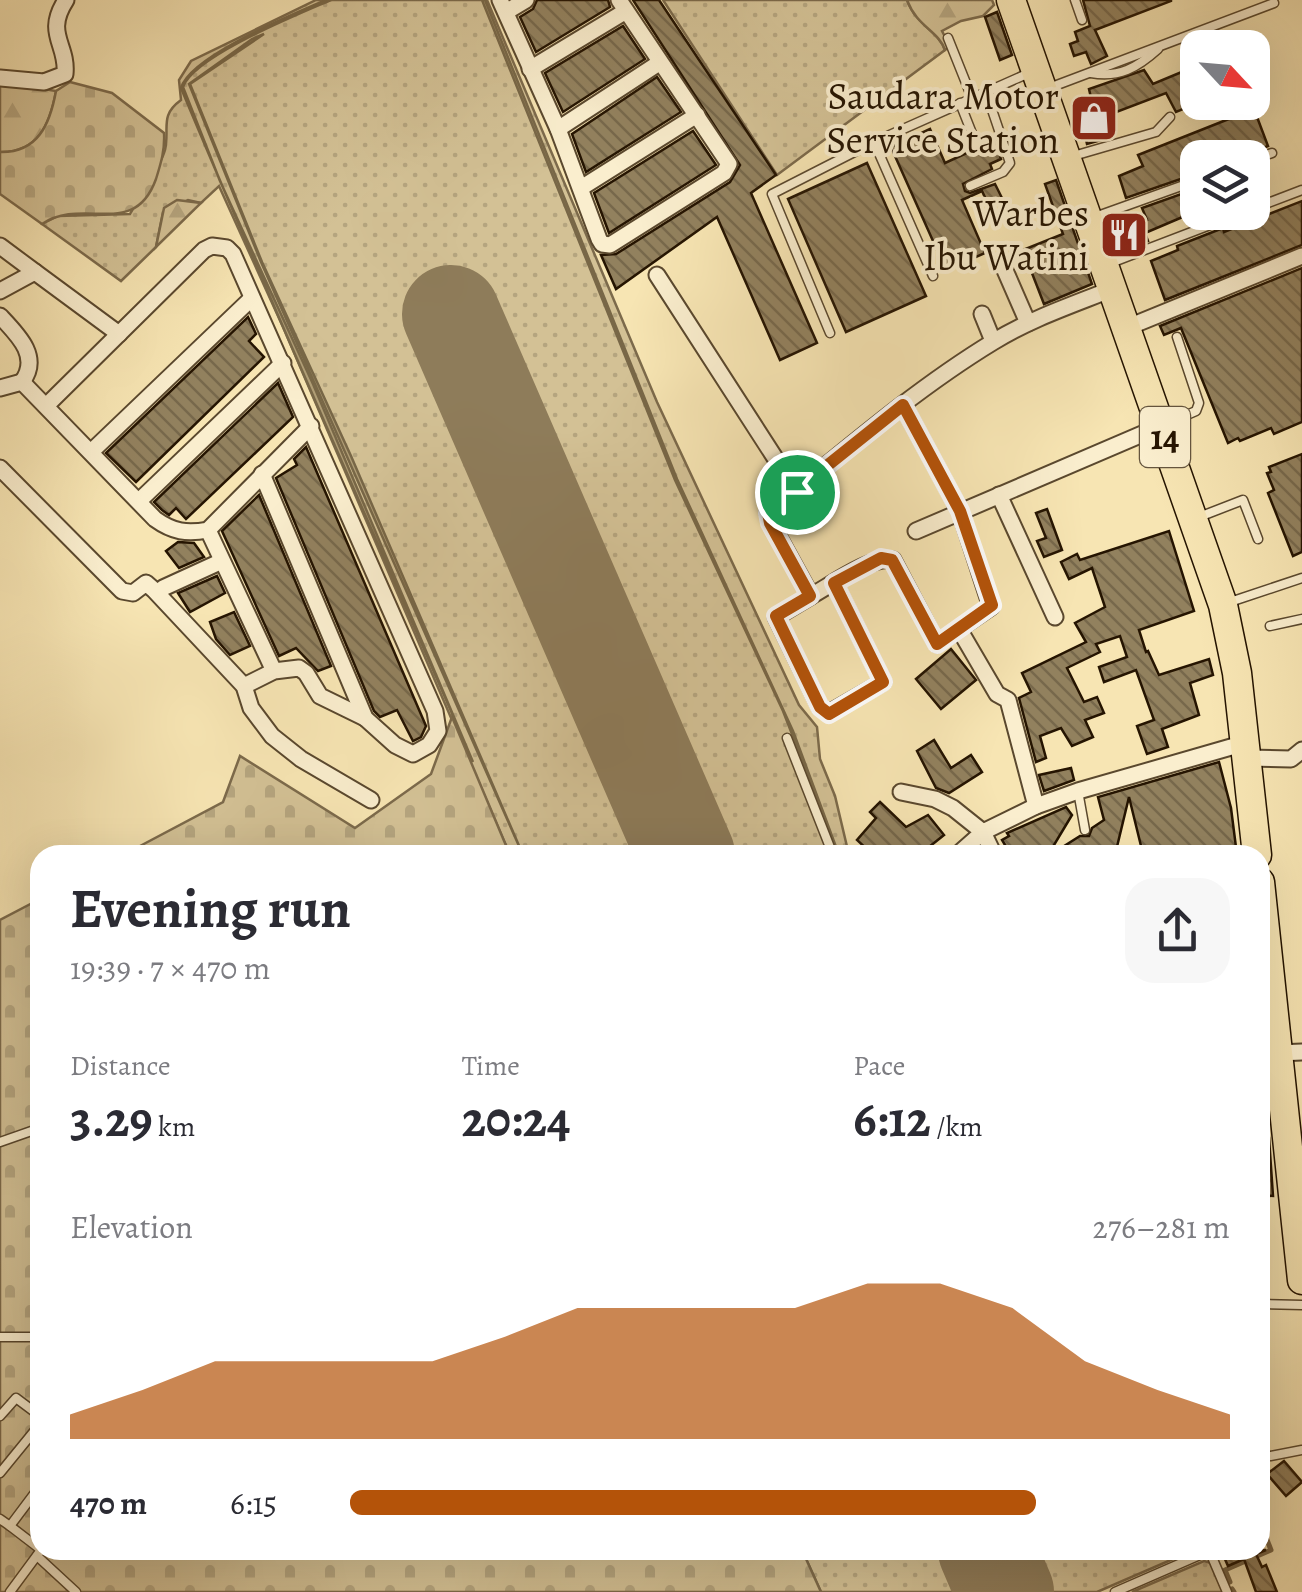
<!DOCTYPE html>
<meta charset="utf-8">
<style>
:root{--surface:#fff;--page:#f7f7f7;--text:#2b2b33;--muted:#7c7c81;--accent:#b45309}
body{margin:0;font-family:Alegreya,serif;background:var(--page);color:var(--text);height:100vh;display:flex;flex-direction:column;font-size:38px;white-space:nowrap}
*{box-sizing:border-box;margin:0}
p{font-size:32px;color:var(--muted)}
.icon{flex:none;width:55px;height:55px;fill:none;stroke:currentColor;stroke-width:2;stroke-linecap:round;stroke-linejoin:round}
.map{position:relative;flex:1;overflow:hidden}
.panel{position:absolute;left:30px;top:845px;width:1240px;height:715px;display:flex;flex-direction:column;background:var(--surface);border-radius:30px;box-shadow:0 10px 40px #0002}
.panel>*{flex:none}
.needle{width:65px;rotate:116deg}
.fabs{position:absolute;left:1180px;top:30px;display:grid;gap:20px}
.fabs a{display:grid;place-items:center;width:90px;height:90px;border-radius:20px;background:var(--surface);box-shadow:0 10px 40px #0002;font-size:50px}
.pin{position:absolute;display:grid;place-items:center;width:85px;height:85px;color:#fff;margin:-42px;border:5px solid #fff;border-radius:50%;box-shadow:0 2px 10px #0007}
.round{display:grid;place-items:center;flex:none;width:105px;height:105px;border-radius:30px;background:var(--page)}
.headline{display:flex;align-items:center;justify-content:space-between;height:170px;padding:0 40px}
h1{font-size:55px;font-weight:700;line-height:75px}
.stats{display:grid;grid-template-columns:repeat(3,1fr);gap:15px;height:170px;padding:10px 40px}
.stats div{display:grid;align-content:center}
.stats b{font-size:50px;font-weight:700}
.stats small{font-size:28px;font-weight:400}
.stats p{font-size:28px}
.chart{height:280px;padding:20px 40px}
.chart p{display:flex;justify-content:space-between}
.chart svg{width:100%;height:180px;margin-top:10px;fill:var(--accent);opacity:.7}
ul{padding:0 40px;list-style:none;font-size:32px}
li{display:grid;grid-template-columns:160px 120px 1fr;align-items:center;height:75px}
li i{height:25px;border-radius:12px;background:var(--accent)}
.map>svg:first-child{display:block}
</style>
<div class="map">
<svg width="1302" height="1592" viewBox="0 0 1302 1592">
<defs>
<pattern id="grass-dots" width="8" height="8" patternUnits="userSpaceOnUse" patternTransform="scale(2.5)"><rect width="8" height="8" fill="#d3c195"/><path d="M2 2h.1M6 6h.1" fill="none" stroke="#b5a57f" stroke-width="1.8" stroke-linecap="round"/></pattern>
<pattern id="forest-firs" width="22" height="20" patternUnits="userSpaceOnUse" patternTransform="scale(2.5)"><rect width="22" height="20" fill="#d3c195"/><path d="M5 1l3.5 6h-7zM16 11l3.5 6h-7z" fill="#b5a57f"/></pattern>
<pattern id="cemetery-stones" width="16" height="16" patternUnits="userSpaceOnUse" patternTransform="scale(2.5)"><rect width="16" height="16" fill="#d3c195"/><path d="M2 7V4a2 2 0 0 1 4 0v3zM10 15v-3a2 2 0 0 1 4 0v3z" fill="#b5a57f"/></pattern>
<pattern id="building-back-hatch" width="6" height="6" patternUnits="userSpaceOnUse" patternTransform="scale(2.5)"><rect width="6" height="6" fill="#92815e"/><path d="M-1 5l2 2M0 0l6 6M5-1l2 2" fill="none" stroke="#77684b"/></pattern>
</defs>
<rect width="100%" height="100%" fill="#f7e5b3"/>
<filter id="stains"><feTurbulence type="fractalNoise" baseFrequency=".002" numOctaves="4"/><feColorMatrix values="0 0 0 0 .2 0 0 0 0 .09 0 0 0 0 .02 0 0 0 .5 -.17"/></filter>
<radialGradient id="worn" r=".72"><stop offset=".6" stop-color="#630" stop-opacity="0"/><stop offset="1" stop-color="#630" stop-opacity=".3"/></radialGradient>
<g fill="url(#grass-dots)" stroke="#7c6a4b" stroke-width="2.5">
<path d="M316,0H487L657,402L799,705L817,727L820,759L835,796L849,855H721L481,302L421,327L649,855H510L283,327L219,186L201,203L188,200L163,212L156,247L121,281L42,224L58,216L130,214C140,196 160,168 165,150C170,128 159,116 181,100L179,80L191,61Z"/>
<path d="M663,0H907C916,25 939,32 945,50L777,175Z"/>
<path d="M802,1550H950L969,1592H821Z"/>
<path d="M1023,1550H1194L1097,1592H1041Z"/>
<path d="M1204,1561L1211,1563L1223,1592H1132Z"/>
</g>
<g fill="url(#forest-firs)" stroke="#7c6a4b" stroke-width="2.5">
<path d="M907,0H992L994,5L983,16L961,21L942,31L950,46L945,50C939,31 917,27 907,0Z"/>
<path d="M0,82L56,91C50,124 38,153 0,152Z"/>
<path d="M177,200L201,203L156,247L164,208Z"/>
</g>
<g fill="url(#cemetery-stones)" stroke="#7c6a4b" stroke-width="2.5">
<path d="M70,82L112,93L164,133C165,150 161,163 156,179C134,240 84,196 42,224L0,194V152C38,153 50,124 56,91Z"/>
<path d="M452,717L510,855H123L223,802L240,756L355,828L431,774Z"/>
<path d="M40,899V1550H802L821,1592H0V920Z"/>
</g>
<g fill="#b09e76" stroke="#786747" stroke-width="2.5">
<path d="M326,0H331C299,14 194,56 183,87L220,181L313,384L473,762C376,537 275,314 181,88C190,56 294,14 326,0Z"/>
<path d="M482,0H485L677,479L793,731L839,855L783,711L675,480Z"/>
<path d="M264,34L190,84L262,262L351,456L523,855L261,262L189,84L252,39Z"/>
</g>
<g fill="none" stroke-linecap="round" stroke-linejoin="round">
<g stroke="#786747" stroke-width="5">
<path d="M1230,1582L1225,1570L1271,1550L1260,1522"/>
<path d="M1232,1589L1234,1592"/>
</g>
<g stroke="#8e7c5a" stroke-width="98">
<path d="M451,314L686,855"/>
<path d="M987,1550L1005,1592"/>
</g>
</g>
<g fill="url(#building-back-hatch)" stroke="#251401" stroke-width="2.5">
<path d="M537,0H608L610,7L536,52L520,17L533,9Z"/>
<path d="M633,0H659L776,175L751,193L817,343L780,360L717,217L616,289L601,255L616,254L730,182L740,165Z"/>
<path d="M1083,0H1171V1L1095,30L1107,56L1091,64L1086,52L1074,56L1070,44L1078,41L1075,32L1090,26Z"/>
<path d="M997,12L1012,55L1000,60L985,17Z"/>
<path d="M623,26L645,59L563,112L545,73Z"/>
<path d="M1189,69L1198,90V103L1176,112L1166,93L1103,117L1109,138L1087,144L1085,135L1089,131L1081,105L1092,102L1089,89L1144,70L1153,84Z"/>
<path d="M657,77L681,112L586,172L572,134Z"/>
<path d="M1254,109L1268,146L1239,158H1198V173L1126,198L1119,176L1143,166L1138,155Z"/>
<path d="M930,129L945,163L971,151L981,152L984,145L994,140L1001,159L990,164L992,169L963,184L965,191L970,193L995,184L1002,198L988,204L982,191L962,200L985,253L946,270L891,147Z"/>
<path d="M693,131L716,165L609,233L594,193Z"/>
<path d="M867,163L926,296L846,332L788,199Z"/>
<path d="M1056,180L1092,284L1044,304L1023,250L1063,234L1045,184Z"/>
<path d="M1184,193L1192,213L1145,233L1148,241L1136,245L1133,239L1117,244L1113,233L1147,220L1142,208Z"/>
<path d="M1302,201V245L1165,300L1151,261L1178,250L1177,246L1223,228L1224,232Z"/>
<path d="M1302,268V422L1274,434L1271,428L1240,441L1238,438L1228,443L1181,328L1164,335L1160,326Z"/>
<path d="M248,317L256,334L249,341L264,357L136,482L106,453Z"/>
<path d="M278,383L293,417L186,519L176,508L169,515L162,510L154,502Z"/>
<path d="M306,447L426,726L421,737L413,741L397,710L380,717L374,711L276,478L297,465L294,459Z"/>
<path d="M1302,454V552L1293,556L1268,493L1274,490L1267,473L1271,472L1269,467Z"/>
<path d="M259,495L331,666L318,671L296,648L279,656L222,531Z"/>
<path d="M1047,509L1062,550L1044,557L1037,541L1046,538L1036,513Z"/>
<path d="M1169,531L1194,611L1139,630L1146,652L1148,651L1159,675L1209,659L1213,675L1190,683L1199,715L1162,729L1168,747L1147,754L1137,726L1154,720L1136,670L1104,682L1099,667L1127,657L1120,636L1096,644L1100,652L1067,668L1084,702L1097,697L1104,713L1085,720L1093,737L1072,746L1061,728L1040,736L1046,758L1036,762L1019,698L1031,692L1022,673L1086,642L1075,623L1105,607L1092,568L1069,579L1061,562L1077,554L1080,560Z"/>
<path d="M178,542L194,543L204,557L179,568L166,551Z"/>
<path d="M217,576L225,593L190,612L178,593Z"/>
<path d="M234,612L250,646L230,655L216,639L210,622Z"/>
<path d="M951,649L976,680L941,709L916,679Z"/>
<path d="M934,740L951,768L971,755L982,772L949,793L936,788L917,751Z"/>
<path d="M1219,762L1231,808L1237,855H1150L1149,848L1142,850L1129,797L1115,855H1050L1080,836H1089L1092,828L1104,820L1098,797Z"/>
<path d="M1071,768L1074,780L1044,791L1039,775Z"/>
<path d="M880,802L906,827L928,815L944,835L919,855H873L857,840L876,818L870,812Z"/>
<path d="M1066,807L1072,815L1048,855H1011L1002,840L1009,836L1007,833Z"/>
<path d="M1260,1138H1269L1273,1196L1260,1195Z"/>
<path d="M1284,1461L1302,1482L1286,1496L1267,1474Z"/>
<path d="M1221,1550H1266L1256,1554L1262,1567L1266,1565L1277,1592H1256L1244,1559L1228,1566Z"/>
</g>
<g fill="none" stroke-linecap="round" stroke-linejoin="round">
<g stroke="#5a482e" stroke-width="11">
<g id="lane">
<path d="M1075,0L1082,20"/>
<path d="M948,38L972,98"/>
<path d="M1091,73C1119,78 1137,68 1158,49"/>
<path d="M1049,88L1274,3"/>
<path d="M960,103L977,146"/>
<path d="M874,142L933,276"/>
<path d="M1070,157L1156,132L1170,117"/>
<path d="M1252,160L1272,153"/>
<path d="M970,186L1003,172L1010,163L986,92"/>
<path d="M1252,209L1302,190"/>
<path d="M1092,218L1198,180"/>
<path d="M1108,264L1244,212"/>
<path d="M830,333L772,194L874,142L1029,73"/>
<path d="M1166,424L1196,411L1199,403L1177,337"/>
<path d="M1199,517L1243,500L1258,539"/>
<path d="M1230,602L1302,578"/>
<path d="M1270,626L1302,619"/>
<path d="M787,738L833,855"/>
<path d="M1078,791L1085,830"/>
<path d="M0,1142L40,1128"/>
<path d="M1260,1304L1302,1305"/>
<path d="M0,1337H40"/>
<path d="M0,1416L16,1398L40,1416"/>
<path d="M1260,1458L1302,1450"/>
<path d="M0,1473L40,1424"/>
<path d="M0,1519L10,1526L40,1486"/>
<path d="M10,1526L40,1549"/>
<path d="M1209,1550L1227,1592"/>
<path d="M37,1556L76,1592"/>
<path d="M10,1592L41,1550"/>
<path d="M1115,1592L1209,1551"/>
</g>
</g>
<g stroke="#5a482e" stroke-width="19">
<g id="street">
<path d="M500,0L558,129L599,239L602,244L610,245L724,173L729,164L619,0"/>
<path d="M506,12L526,0"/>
<path d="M530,69L626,11"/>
<path d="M0,78L44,82L65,74C68,44 44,34 66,0"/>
<path d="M558,129L659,63"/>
<path d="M581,188L697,115"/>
<path d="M0,246L35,272"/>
<path d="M1004,268L1028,323"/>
<path d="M657,275L797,492"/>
<path d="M0,291L35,272L119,334"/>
<path d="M982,314L993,341"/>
<path d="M0,316C18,335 41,357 22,382"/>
<path d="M1126,328L1302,256"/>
<path d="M0,388L22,382L155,519C173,532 187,534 208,530L311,426"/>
<path d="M47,405L204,250L212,246L227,248L233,254L435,711L438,731L429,745L413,754L395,745L365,718L262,474"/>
<path d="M92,451L252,298"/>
<path d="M0,468L122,591L133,593L146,583L154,590L244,686L251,708L272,736L301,759L371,800"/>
<path d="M999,495L1055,617"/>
<path d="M139,501L283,363"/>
<path d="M208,530L274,671"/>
<path d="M916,531L1161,426"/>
<path d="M834,583L883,682L829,713L820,707L776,617L811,596L771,523L768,513C841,454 914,390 993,342C1030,319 1072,305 1112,289"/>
<path d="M163,588L222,561"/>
<path d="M811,596C831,585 872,555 893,560L937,644L991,607L960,511L903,405"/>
<path d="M959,629L997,694L1008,700L1036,806"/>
<path d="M244,686L274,671L299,668L306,673L320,696L365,718"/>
<path d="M1248,758L1291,759L1302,750"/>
<path d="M901,792L935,799L953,808L983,832L957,855"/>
<path d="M994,855L983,832L1036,806L1078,791L1245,743"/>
<path d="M1278,1053L1302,1052"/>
</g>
</g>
<g stroke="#251401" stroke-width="31">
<g id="highway">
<path d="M1011,0L1223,605L1237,673L1257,855"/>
<path d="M1260,882L1302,1280"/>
</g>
</g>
<use href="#lane" stroke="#faeece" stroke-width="8"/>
<use href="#street" stroke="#faeece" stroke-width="15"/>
<use href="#highway" stroke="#f7e5b3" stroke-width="28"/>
</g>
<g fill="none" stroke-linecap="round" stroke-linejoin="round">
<g stroke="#fff" stroke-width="20">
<path id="route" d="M903,405L960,511L992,605L937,644L892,560L881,558L834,583L883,682L829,714L820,707L776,616L810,596L770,523L768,513Z"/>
</g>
<use href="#route" stroke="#b45309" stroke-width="12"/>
</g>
<defs>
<g id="shop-square" transform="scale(2.5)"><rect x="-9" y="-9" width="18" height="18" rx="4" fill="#8f2418" stroke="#faeece"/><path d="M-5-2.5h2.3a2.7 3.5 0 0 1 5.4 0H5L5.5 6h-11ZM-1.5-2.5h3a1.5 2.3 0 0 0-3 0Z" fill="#fff"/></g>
<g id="restaurant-square" transform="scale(2.5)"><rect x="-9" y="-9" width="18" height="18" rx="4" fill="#8f2418" stroke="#faeece"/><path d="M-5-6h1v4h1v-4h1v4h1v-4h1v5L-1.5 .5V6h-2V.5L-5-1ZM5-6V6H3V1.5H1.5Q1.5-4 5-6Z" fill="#fff"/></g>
</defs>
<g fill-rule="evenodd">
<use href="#shop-square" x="1094" y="118"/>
<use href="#restaurant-square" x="1124" y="235"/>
</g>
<g text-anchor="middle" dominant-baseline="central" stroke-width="8" stroke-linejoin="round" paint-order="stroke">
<rect fill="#faeece" stroke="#65553e" stroke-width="2.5" x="1140" y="407" width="50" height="60" rx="8"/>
<g font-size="35" font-weight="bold" fill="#251401">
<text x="1165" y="437">14</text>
</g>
<g font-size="38" fill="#251401" stroke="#faeece" text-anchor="end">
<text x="1059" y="96">Saudara Motor<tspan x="1059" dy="44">Service Station</tspan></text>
<text x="1089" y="213">Warbes<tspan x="1089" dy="44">Ibu Watini</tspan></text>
</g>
</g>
<rect width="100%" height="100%" filter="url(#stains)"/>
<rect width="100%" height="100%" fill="url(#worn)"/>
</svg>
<div class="fabs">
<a><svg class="needle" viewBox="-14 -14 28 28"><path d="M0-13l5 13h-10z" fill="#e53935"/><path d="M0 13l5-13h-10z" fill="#7c7c81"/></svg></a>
<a><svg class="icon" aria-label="layers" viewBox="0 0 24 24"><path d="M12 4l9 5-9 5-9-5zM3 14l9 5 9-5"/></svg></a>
</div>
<div class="pin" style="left:797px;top:492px;background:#1e9e55"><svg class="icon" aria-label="arrive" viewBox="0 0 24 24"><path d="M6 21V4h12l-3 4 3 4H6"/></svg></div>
<section class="panel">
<div class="headline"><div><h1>Evening run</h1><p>19:39 · 7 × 470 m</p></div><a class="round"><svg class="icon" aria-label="share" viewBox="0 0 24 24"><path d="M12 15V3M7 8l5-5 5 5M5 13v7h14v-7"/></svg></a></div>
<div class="stats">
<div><p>Distance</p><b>3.29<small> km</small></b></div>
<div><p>Time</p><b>20:24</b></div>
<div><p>Pace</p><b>6:12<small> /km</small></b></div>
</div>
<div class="chart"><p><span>Elevation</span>276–281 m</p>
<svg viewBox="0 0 160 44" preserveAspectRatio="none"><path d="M0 44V38L10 32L20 25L30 25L40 25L50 25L60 19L70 12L80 12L90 12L100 12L110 6L120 6L130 12L140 25L150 32L160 38V44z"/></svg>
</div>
<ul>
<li><b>470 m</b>6:15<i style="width:78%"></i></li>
</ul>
</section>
</div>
